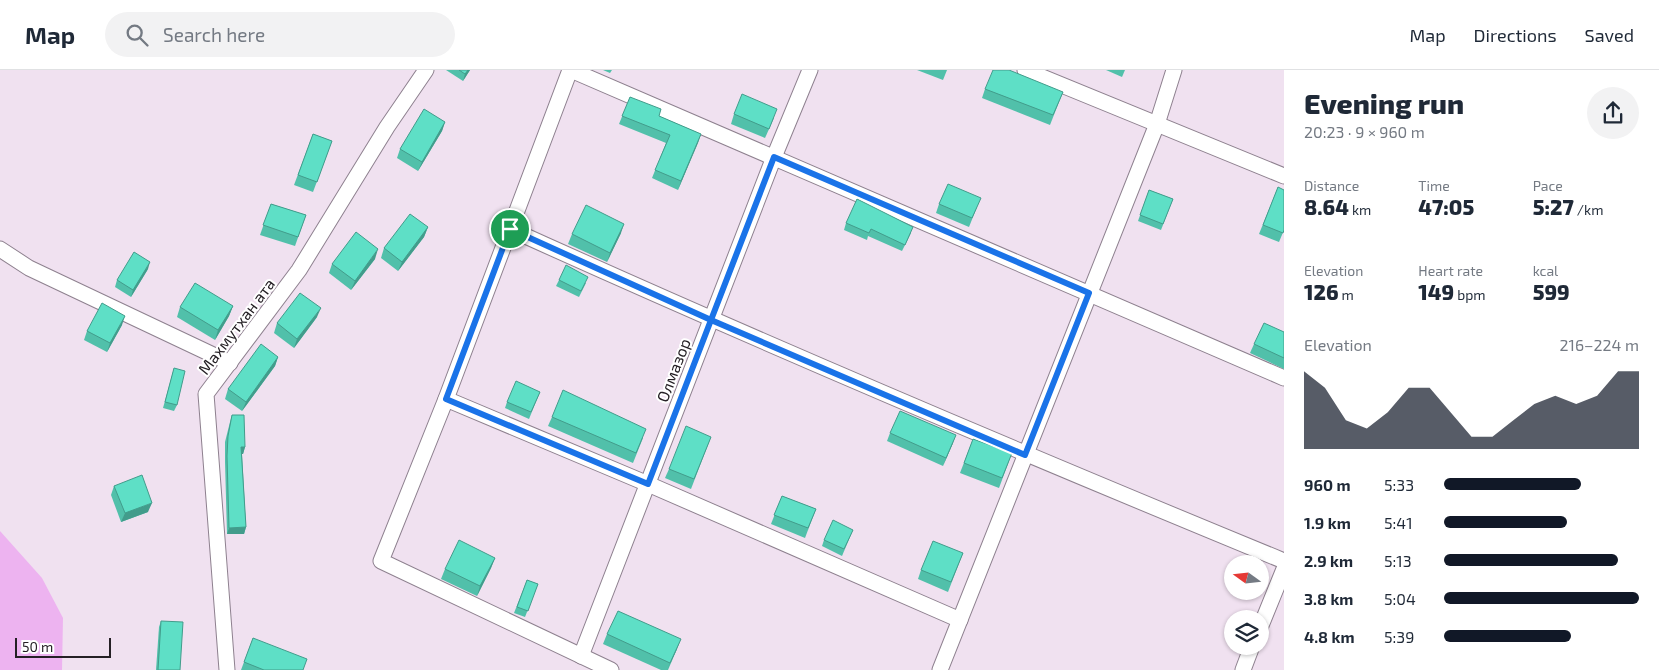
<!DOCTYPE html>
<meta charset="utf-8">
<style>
:root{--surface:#fff;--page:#f2f2f3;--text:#1f2937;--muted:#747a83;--line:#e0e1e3;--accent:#111827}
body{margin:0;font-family:"Exo 2",sans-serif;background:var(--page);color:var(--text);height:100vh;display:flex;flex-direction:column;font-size:19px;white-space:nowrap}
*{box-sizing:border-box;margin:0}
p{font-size:16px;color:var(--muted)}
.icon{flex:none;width:28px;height:28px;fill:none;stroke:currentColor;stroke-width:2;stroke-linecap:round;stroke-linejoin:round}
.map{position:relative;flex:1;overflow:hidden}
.details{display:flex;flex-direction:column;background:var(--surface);width:375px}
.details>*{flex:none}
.needle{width:32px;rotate:285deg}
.controls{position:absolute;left:1224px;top:485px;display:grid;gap:10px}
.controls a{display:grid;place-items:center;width:45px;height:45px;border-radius:50%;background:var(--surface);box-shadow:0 1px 4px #0004;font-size:25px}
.scale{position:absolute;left:15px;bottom:12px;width:96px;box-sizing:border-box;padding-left:5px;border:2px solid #252025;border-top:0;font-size:14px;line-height:18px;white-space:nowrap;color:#252025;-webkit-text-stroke:4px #fff;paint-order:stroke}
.pin{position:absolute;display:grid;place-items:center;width:42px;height:42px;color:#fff;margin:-21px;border:2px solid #fff;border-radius:50%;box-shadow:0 1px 5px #0007}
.round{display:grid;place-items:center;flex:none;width:52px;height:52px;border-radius:26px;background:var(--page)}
.overview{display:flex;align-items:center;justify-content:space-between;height:85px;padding:0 20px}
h1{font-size:28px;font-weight:800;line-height:38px}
.figures{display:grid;grid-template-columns:repeat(3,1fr);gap:8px;height:85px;padding:5px 20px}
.figures div{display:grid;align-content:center}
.figures b{font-size:21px;font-weight:800}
.figures small{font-size:14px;font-weight:400}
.figures p{font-size:14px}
.chart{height:140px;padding:10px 20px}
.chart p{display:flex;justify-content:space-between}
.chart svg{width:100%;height:90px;margin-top:5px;fill:var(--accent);opacity:.7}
ul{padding:0 20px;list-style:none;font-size:16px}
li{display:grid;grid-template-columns:80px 60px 1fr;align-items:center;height:38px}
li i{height:12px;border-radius:6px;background:var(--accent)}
header{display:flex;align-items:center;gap:30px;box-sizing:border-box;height:70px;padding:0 25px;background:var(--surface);border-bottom:1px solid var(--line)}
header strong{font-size:24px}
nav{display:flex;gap:28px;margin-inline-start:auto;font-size:18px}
.search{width:350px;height:45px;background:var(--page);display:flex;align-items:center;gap:12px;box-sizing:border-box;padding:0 18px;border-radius:28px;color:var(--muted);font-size:19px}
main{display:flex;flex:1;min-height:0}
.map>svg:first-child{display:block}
</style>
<header>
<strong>Map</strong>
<div class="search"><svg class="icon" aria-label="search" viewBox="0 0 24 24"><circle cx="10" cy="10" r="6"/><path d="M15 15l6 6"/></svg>Search here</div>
<nav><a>Map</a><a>Directions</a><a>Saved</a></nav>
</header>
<main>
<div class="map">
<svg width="1284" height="600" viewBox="0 0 1284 600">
<rect width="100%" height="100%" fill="#f0e1f0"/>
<path fill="#edb3f0" d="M0,461L42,508L63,548L62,600H0Z"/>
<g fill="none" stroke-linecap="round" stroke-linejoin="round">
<g stroke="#8e818f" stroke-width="17">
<g id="minor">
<path d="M570,0L446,329L381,491L611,600"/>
<path d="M571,0L1284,308"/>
<path d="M1025,0L1284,106"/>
<path d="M510,159C766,275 1024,384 1284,491"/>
<path d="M0,179L29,198L230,293"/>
<path d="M446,329L648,414L960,550"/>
<path d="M1260,558L1284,499"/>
<path d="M581,586L774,87L810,0"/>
<path d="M227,600L206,324L299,200L387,57L426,0"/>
<path d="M940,600L1157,54L1174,0"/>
<path d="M1243,600L1252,576"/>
</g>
</g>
<use href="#minor" stroke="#fff" stroke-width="15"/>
</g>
<g fill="#51c0aa">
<path d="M446,0H470L463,11Z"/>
<path d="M603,0H612L610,3Z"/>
<path d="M917,0H947L943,10Z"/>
<path d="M1106,0H1125L1122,7Z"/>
<path d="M985,19L1063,22L1050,55L982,28Z"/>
<path d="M630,27L659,46L701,64L678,120L652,108L666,73L619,54Z"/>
<path d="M734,44L774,48L765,68L731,54Z"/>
<path d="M445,52L442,61L418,101L397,88L400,79Z"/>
<path d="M313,64L332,71L313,122L294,115Z"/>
<path d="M1278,117L1284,160L1279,172L1259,164Z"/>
<path d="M1149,120L1173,129L1161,160L1138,151Z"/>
<path d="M271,134L306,145L295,176L260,165Z"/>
<path d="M939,134L977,137L969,157L936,143Z"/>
<path d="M846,153L911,163L902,181L868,166L867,170L844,160Z"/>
<path d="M428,157L424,167L398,201L381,188L384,178Z"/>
<path d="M621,163L607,192L568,174L572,164Z"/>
<path d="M375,189L351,220L329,203L332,194Z"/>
<path d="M148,199L131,227L115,217L117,210Z"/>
<path d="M559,210L586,213L579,227L556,216Z"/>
<path d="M233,236L229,246L215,270L177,247L180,237Z"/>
<path d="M317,247L294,278L274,263L277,253Z"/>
<path d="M122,255L107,282L84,270L87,261Z"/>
<path d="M1284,262V299L1250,283L1254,274Z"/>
<path d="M278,287L275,296L242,341L225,329L228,319Z"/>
<path d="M174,298L177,335L174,341L163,338Z"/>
<path d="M540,322L529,349L505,338L507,332Z"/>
<path d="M232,345L245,377L243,384H242L246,457L244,464H227L225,392V372L230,352Z"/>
<path d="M552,347L643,368L633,393L548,356Z"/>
<path d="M890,363L953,373L943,396L887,371Z"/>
<path d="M711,367L691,419L665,408L669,399Z"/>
<path d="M973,369L1012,383L999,418L960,403Z"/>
<path d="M114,416L148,442L121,452L111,425Z"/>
<path d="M782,426L816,439L805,468L771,454Z"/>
<path d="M853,460L842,486L822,476L824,470Z"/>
<path d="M963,483L948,522L918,509L921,500Z"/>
<path d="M495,488L491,498L477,526L441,509L445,499Z"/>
<path d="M527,510L538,514L525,547L514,543Z"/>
<path d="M161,551L180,600H156L159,557Z"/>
<path d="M607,564L677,579L668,600H661L603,574Z"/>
<path d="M253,568L303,600H241Z"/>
</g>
<g fill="#429c8b">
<path d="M468,0H470L463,11L465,4Z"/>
<path d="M445,52L442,61L418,101L422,92Z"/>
<path d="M701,64L698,73L678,120L681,111Z"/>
<path d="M624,154L621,163L607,192L610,183Z"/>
<path d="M428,157L424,167L398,201L402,192Z"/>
<path d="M378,179L375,189L351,220L355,211Z"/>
<path d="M150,192L148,199L131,227L133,220Z"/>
<path d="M233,236L229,246L215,270L218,260Z"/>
<path d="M321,238L317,247L294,278L297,269Z"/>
<path d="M125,246L122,255L107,282L110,273Z"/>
<path d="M278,287L275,296L242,341L246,332Z"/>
<path d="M956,365L953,373L943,396L946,388Z"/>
<path d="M241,377H245L243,384H239Z"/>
<path d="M152,433L148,442L121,452L125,443Z"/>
<path d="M246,457L244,464H227L229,458Z"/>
<path d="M495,488L491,498L477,526L480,516Z"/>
<path d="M681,569L677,579L667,600L670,593Z"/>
</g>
<g fill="#5edfc6" stroke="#429c8b">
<path d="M459,0H468L465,4Z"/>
<path d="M993,0H1009L1063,22L1053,45L985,19Z"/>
<path d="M742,24L777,39L769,59L734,44Z"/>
<path d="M630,27L661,39L659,46L701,64L681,111L655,100L670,65L622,46Z"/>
<path d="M424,39L445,52L422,92L400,79Z"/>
<path d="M313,64L332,71L317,112L298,105Z"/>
<path d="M948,114L981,128L972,148L939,134Z"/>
<path d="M1278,117L1284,120V160L1283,163L1263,155Z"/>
<path d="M1149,120L1173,129L1163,154L1140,145Z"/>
<path d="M857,129L913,157L905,175L871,159L869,163L846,153Z"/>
<path d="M271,134L306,145L298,167L263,155Z"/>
<path d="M586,135L624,154L610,183L572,164Z"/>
<path d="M410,144L428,157L402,192L384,178Z"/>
<path d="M356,162L378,179L355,211L332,194Z"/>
<path d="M134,182L150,192L133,220L117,210Z"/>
<path d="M566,195L588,207L581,221L559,210Z"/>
<path d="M195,213L233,236L218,260L180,237Z"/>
<path d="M300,223L321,238L297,269L277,253Z"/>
<path d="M102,233L125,246L110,273L87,261Z"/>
<path d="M1264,253L1284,262V288L1254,274Z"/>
<path d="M261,274L278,287L246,332L228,319Z"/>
<path d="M174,298L185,301L177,335L165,332Z"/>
<path d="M516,311L540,322L531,342L507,332Z"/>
<path d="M563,320L646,359L636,383L552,347Z"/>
<path d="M900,341L956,365L946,388L890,363Z"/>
<path d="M232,345H244L245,377H241L246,457L229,458L227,386L228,366Z"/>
<path d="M686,356L711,367L694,409L669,399Z"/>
<path d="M973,369L1012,383L1002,408L964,393Z"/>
<path d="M142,405L152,433L125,443L114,416Z"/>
<path d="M782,426L816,439L808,458L774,445Z"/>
<path d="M833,450L853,460L844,479L824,470Z"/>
<path d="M459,470L495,488L480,516L445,499Z"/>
<path d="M933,471L963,483L951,512L921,500Z"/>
<path d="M527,510L538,514L528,541L517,537Z"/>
<path d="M618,541L681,569L670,593L607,564Z"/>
<path d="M161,551L183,552L180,600H158Z"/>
<path d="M253,568L307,589L303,600H264L244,592Z"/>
</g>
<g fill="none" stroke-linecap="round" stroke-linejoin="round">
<g stroke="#fff" stroke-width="10">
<path id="route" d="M510,159L446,329L648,414L711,250L1025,385L1089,223L774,87L711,250L510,159"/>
</g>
<use href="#route" stroke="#1a73e8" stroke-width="6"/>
</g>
<g text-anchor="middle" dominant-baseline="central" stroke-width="4" stroke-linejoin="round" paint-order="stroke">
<g font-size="16" fill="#252025" stroke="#fff">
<text transform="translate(236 256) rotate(-53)">Махмутхан ата</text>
<text transform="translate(673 300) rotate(-69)">Олмазор</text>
</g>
</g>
</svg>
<div class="controls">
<a><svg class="needle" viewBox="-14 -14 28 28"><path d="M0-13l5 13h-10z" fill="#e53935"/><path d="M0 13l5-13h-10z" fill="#747a83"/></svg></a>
<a><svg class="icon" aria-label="layers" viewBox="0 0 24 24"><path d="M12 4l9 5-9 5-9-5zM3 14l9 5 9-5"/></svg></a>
</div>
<div class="scale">50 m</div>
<div class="pin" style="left:510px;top:159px;background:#1e9e55"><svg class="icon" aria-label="arrive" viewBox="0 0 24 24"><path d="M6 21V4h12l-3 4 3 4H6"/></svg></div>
</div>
<section class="details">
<div class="overview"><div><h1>Evening run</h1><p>20:23 · 9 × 960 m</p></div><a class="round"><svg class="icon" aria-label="share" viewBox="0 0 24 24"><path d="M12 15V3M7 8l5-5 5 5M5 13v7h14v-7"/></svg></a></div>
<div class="figures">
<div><p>Distance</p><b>8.64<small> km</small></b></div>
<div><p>Time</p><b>47:05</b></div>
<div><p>Pace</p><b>5:27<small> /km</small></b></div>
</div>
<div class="figures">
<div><p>Elevation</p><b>126<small> m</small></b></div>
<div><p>Heart rate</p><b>149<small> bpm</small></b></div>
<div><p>kcal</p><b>599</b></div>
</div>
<div class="chart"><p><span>Elevation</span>216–224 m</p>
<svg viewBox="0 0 160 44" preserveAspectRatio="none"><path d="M0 44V6L10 14L20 30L30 34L40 26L50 14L60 14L70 26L80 38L90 38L100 30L110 22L120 18L130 22L140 18L150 6L160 6V44z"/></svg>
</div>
<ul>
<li><b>960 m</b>5:33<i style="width:70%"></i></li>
<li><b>1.9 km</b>5:41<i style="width:63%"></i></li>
<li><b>2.9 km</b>5:13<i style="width:89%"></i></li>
<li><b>3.8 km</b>5:04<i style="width:100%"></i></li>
<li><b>4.8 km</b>5:39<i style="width:65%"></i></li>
</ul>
</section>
</main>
